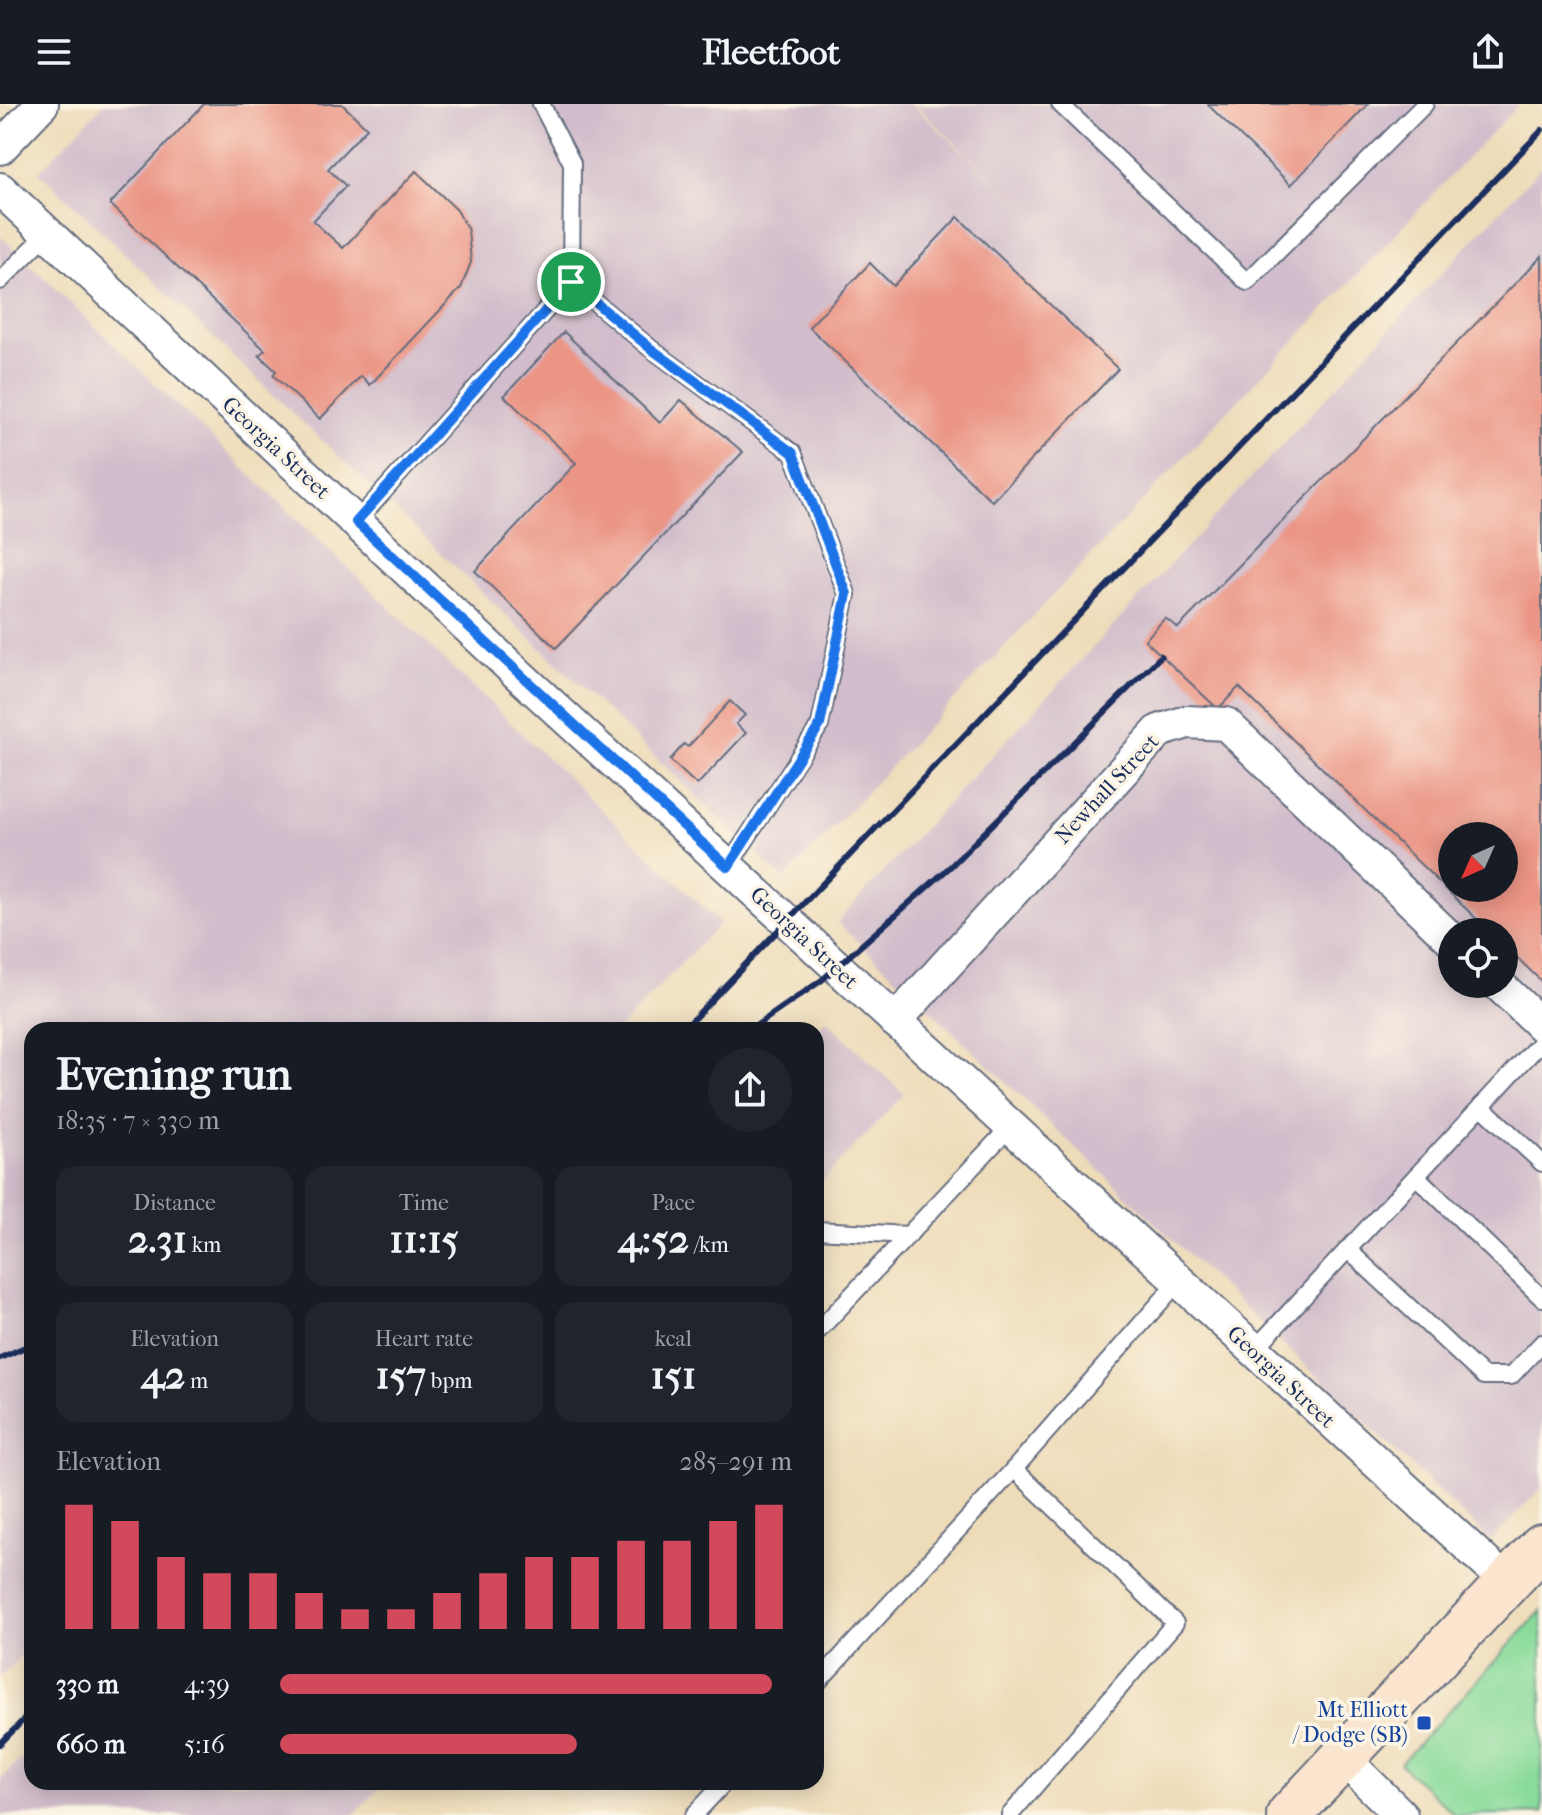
<!DOCTYPE html>
<meta charset="utf-8">
<style>
:root{--surface:#171b24;--page:#20242c;--text:#f1f3f6;--muted:#9ea1a6;--accent:#d1495b}
body{margin:0;font-family:"IM FELL French Canon",serif;background:var(--page);color:var(--text);height:100vh;display:flex;flex-direction:column;font-size:30px;white-space:nowrap}
*{box-sizing:border-box;margin:0}
p{font-size:26px;color:var(--muted)}
.icon{flex:none;width:44px;height:44px;fill:none;stroke:currentColor;stroke-width:2;stroke-linecap:round;stroke-linejoin:round}
.map{position:relative;flex:1;overflow:hidden}
.side{position:absolute;left:24px;top:918px;width:800px;height:768px;display:flex;flex-direction:column;background:var(--surface);border-radius:24px;box-shadow:0 4px 20px #0003}
.side>*{flex:none}
.needle{width:52px;rotate:225deg}
.controls{position:absolute;left:1438px;top:718px;display:grid;gap:16px}
.controls a{display:grid;place-items:center;width:80px;height:80px;border-radius:50%;background:var(--surface);box-shadow:0 4px 20px #0003;font-size:40px}
.pin{position:absolute;display:grid;place-items:center;width:68px;height:68px;color:#fff;margin:-34px;border:4px solid #fff;border-radius:50%;box-shadow:0 2px 8px #0007}
.round{display:grid;place-items:center;flex:none;width:84px;height:84px;border-radius:42px;background:var(--page)}
.overview{display:flex;align-items:center;justify-content:space-between;height:136px;padding:0 32px}
h1{font-size:44px;font-weight:800;line-height:60px}
.metrics{display:grid;grid-template-columns:repeat(3,1fr);gap:12px;height:136px;padding:8px 32px}
.metrics div{display:grid;align-content:center;border-radius:20px;background:var(--page);text-align:center}
.metrics b{font-size:40px;font-weight:800}
.metrics small{font-size:22px;font-weight:400}
.metrics p{font-size:22px}
.chart{height:224px;padding:16px 32px}
.chart p{display:flex;justify-content:space-between}
.chart svg{width:100%;height:144px;margin-top:8px;stroke:var(--accent);stroke-width:6}
ul{padding:0 32px;list-style:none;font-size:26px}
li{display:grid;grid-template-columns:128px 96px 1fr;align-items:center;height:60px}
li i{height:20px;border-radius:10px;background:var(--accent)}
header{display:flex;justify-content:space-between;align-items:center;height:104px;padding:0 32px;background:var(--surface);font-size:36px;font-weight:800}
.map>svg:first-child{display:block}
</style>
<header><svg class="icon" aria-label="menu" viewBox="0 0 24 24"><path d="M4 6h16M4 12h16M4 18h16"/></svg>Fleetfoot<svg class="icon" aria-label="share" viewBox="0 0 24 24"><path d="M12 15V3M7 8l5-5 5 5M5 13v7h14v-7"/></svg></header>
<div class="map">
<svg width="1542" height="1711" viewBox="0 0 1542 1711">
<rect width="100%" height="100%" fill="#fcf5e5"/>
<filter id="ink" filterUnits="userSpaceOnUse"><feTurbulence type="fractalNoise" baseFrequency=".0125" numOctaves="2"/><feDisplacementMap in="SourceGraphic" scale="16" xChannelSelector="R" yChannelSelector="G"/><feConvolveMatrix kernelMatrix="1 2 1 2 8 2 1 2 1" color-interpolation-filters="sRGB"/></filter>
<filter id="wash" filterUnits="userSpaceOnUse"><feTurbulence type="fractalNoise" baseFrequency=".006" numOctaves="4" result="noise"/><feDisplacementMap in="SourceGraphic" scale="32" xChannelSelector="R" yChannelSelector="G"/><feGaussianBlur stdDeviation="1.8" result="paint"/><feColorMatrix in="noise" values="0 0 0 0 0 0 0 0 0 0 0 0 0 0 0 0 0 1.4 0 .05"/><feComposite in="paint" operator="in"/></filter>
<g filter="url(#wash)">
<rect width="100%" height="100%" fill="#eedcb9"/>
<g fill="#d1bdcb" fill-rule="evenodd">
<path d="M104,0H912L1037,118L915,0H1519L784,775L39,68Z"/>
<path d="M1542,62V1383L1491,1437L837,818ZM1452,732H1504V784H1452ZM1452,828H1504V880H1452Z"/>
<path d="M0,132L720,819L618,926H32V1540L0,1574Z"/>
<path d="M826,916L904,990L816,1084V927Z"/>
<path d="M32,1643V1678H385L354,1711H0V1676Z"/>
</g>
<path fill="#8adb9b" stroke="#52857c" stroke-width="2" d="M1542,1506V1709L1455,1711L1400,1660Z"/>
<g id="blocks">
<g fill="#eb9585" fill-rule="evenodd">
<path d="M204,0H342L367,24L328,65L346,82L313,117L343,144L416,67L457,106L468,126L471,158L461,184L370,281L361,272L320,315L273,271L276,267L259,251L265,246L110,100Z"/>
<path d="M1207,0H1368L1291,81Z"/>
<path d="M958,113L1118,265L992,397L809,223L870,159L893,182Z"/>
<path d="M1542,152V878L1504,841V828H1490L1239,583L1218,605L1145,536L1165,514L1178,524ZM1452,732H1504V784H1452Z"/>
<path d="M564,228L660,319L681,296L743,348L556,544L475,467L576,359L504,292Z"/>
<path d="M730,597L745,611L736,620L746,629L697,681L670,656L684,640L688,643Z"/>
</g>
</g>
</g>
<g filter="url(#ink)">
<use href="#blocks" fill-opacity="0" stroke="#656c7e" stroke-width="2"/>
<g fill="none" stroke-linecap="round" stroke-linejoin="round">
<g stroke="#656c7e" stroke-width="20">
<g id="lane">
<path d="M541,0L572,59L571,178"/>
<path d="M1060,0L1247,178L1425,0"/>
<path d="M0,177L47,130"/>
<path d="M356,418L571,178L650,244L793,349L847,490L820,621L728,763"/>
<path d="M1481,1002L1542,1059"/>
<path d="M1416,1072L1542,1194"/>
<path d="M816,1126L909,1131"/>
<path d="M1347,1145L1483,1272H1511L1542,1239"/>
<path d="M816,1229L1010,1023"/>
<path d="M1253,1247L1542,937"/>
<path d="M816,1580L1014,1365L1178,1178"/>
<path d="M694,1711L725,1678"/>
<path d="M1010,1711L1175,1519L1014,1365"/>
</g>
</g>
<g stroke="#656c7e" stroke-width="36">
<g id="street">
<path d="M0,44L42,0"/>
<path d="M0,85L519,571L1508,1479"/>
<path d="M1498,880L1542,922"/>
<path d="M895,917L1159,627L1187,618L1226,620L1452,836"/>
<path d="M1343,1654L1401,1711"/>
</g>
</g>
<g stroke="#656c7e" stroke-width="48">
<path id="secondary" d="M1289,1711L1542,1442"/>
</g>
<use href="#lane" stroke="#fff" stroke-width="16"/>
<use href="#street" stroke="#fff" stroke-width="32"/>
<use href="#secondary" stroke="#fbe5cf" stroke-width="44"/>
<g stroke="#1b2f5e" stroke-width="6">
<path d="M683,926L1542,26"/>
<path d="M750,926L822,876L951,762L1161,552"/>
<path d="M0,1254L32,1240"/>
<path d="M0,1640L32,1607"/>
</g>
</g>
</g>
<g fill="none" stroke-linecap="round" stroke-linejoin="round" filter="url(#ink)">
<g stroke="#fff" stroke-width="16">
<path id="route" d="M571,178L650,244L793,349L847,490L820,621L728,763L356,418Z"/>
</g>
<use href="#route" stroke="#1a73e8" stroke-width="10"/>
</g>
<rect fill="#1a4fb4" stroke="#fcf5e5" stroke-width="3" x="1416" y="1611" width="16" height="16" rx="4"/>
<g text-anchor="middle" dominant-baseline="central" stroke-width="7" stroke-linejoin="round" paint-order="stroke">
<g font-size="22" fill="#1b2f5e" stroke="#fcf5e5">
<text transform="translate(276 344) rotate(43)">Georgia Street</text>
<text transform="translate(1107 685) rotate(-47)">Newhall Street</text>
<text transform="translate(804 834) rotate(43)">Georgia Street</text>
<text transform="translate(1281 1273) rotate(43)">Georgia Street</text>
</g>
<g font-size="22" fill="#164399" stroke="#fcf5e5" text-anchor="end">
<text x="1408" y="1606">Mt Elliott<tspan x="1408" dy="25">/ Dodge (SB)</tspan></text>
</g>
</g>
</svg>
<div class="controls">
<a><svg class="needle" viewBox="-14 -14 28 28"><path d="M0-13l5 13h-10z" fill="#e53935"/><path d="M0 13l5-13h-10z" fill="#9ea1a6"/></svg></a>
<a><svg class="icon" aria-label="locate" viewBox="0 0 24 24"><circle cx="12" cy="12" r="6"/><path d="M12 2v4M12 18v4M2 12h4M18 12h4"/></svg></a>
</div>
<div class="pin" style="left:571px;top:178px;background:#1e9e55"><svg class="icon" aria-label="arrive" viewBox="0 0 24 24"><path d="M6 21V4h12l-3 4 3 4H6"/></svg></div>
<section class="side">
<div class="overview"><div><h1>Evening run</h1><p>18:35 · 7 × 330 m</p></div><a class="round"><svg class="icon" aria-label="share" viewBox="0 0 24 24"><path d="M12 15V3M7 8l5-5 5 5M5 13v7h14v-7"/></svg></a></div>
<div class="metrics">
<div><p>Distance</p><b>2.31<small> km</small></b></div>
<div><p>Time</p><b>11:15</b></div>
<div><p>Pace</p><b>4:52<small> /km</small></b></div>
</div>
<div class="metrics">
<div><p>Elevation</p><b>42<small> m</small></b></div>
<div><p>Heart rate</p><b>157<small> bpm</small></b></div>
<div><p>kcal</p><b>151</b></div>
</div>
<div class="chart"><p><span>Elevation</span>285–291 m</p>
<svg viewBox="0 0 160 44" preserveAspectRatio="none"><path d="M5 44V6M15 44V11M25 44V22M35 44V27M45 44V27M55 44V33M65 44V38M75 44V38M85 44V33M95 44V27M105 44V22M115 44V22M125 44V17M135 44V17M145 44V11M155 44V6"/></svg>
</div>
<ul>
<li><b>330 m</b>4:39<i style="width:96%"></i></li>
<li><b>660 m</b>5:16<i style="width:58%"></i></li>
</ul>
</section>
</div>
